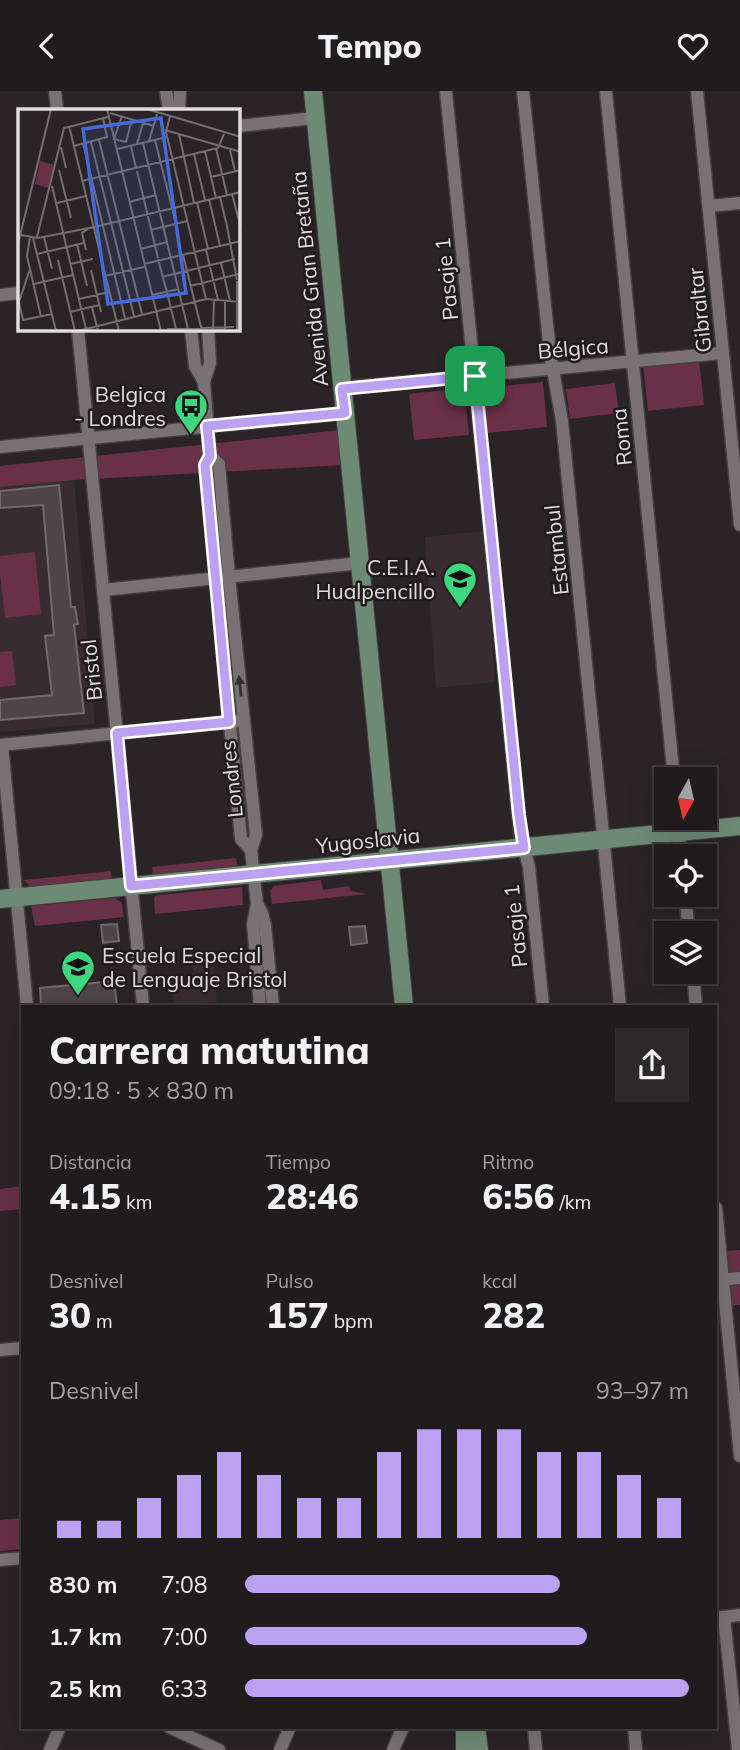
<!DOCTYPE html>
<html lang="es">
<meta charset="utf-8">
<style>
:root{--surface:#201b1c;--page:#2d2829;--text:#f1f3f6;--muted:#a2a1a3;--line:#3d393b;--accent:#bca0f2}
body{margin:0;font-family:Mulish,sans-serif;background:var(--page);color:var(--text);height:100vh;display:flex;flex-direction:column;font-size:26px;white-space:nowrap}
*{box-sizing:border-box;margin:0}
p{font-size:23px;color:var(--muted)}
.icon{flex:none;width:38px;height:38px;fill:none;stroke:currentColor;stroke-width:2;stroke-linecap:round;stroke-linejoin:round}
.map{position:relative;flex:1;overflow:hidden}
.details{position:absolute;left:21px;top:914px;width:696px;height:724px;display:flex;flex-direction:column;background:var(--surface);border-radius:0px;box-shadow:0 7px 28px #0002,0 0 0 2px var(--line)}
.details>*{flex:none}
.needle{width:46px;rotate:188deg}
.fabs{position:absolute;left:654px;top:676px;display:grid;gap:14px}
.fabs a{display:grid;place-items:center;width:63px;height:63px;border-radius:0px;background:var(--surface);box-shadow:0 7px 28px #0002,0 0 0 2px var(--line);font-size:35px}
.pin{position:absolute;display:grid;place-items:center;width:60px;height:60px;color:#fff;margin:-30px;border-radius:14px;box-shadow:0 4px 10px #0006}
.round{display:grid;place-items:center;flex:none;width:74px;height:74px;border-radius:0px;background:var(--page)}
.head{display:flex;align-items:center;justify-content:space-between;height:119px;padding:0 28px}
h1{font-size:38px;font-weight:800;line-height:52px}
.metrics{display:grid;grid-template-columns:repeat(3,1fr);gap:10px;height:119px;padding:7px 28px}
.metrics div{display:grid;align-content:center}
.metrics b{font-size:35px;font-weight:800}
.metrics small{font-size:19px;font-weight:400}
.metrics p{font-size:19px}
.chart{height:196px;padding:14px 28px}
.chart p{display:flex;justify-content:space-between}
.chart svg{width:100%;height:126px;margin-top:7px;stroke:var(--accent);stroke-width:6}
ul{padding:0 28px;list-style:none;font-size:23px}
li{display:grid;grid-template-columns:112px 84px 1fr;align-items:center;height:52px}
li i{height:18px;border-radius:9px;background:var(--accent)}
header{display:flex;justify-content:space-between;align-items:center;height:91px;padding:0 28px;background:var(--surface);font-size:32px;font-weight:800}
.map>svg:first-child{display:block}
</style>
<header><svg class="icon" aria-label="back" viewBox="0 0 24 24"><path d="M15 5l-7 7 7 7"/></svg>Tempo<svg class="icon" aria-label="heart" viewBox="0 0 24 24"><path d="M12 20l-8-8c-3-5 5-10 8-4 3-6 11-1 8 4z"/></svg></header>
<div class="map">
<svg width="740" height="1659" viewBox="0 0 740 1659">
<rect width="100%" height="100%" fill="#2b2426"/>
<g fill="#392c31">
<path d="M74,389L95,633L0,641V396Z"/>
<path d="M484,440L495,591L436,597L425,446Z"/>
<path d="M212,868L217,911L174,914L171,885L193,882L192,871Z"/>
</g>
<g fill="#693048">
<path d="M699,268L704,314L648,320L643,273Z"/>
<path d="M543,291L547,336L487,342L482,297Z"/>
<path d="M615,292L619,322L570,328L566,298Z"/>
<path d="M464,297L469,344L414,349L409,303Z"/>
<path d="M341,339L345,374L74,389L0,396V375Z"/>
<path d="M35,461L41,523L5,527L0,483V465Z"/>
<path d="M12,560L16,594L0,596V561Z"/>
<path d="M236,767L237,775L153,784L152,776Z"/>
<path d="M111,780L112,788L31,797L24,789Z"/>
<path d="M321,789L323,799L349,795L351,800L367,803L272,813L270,800L274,795Z"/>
<path d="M242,796L243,814L155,823L154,806L158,804Z"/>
<path d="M115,807L122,812L124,826L35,835L31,815Z"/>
<path d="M23,1095V1118L0,1120V1098Z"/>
<path d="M740,1159V1214L716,1216V1161Z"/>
<path d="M23,1427V1458L0,1460V1429Z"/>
</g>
<g fill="#4d4547" stroke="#71696b" stroke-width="2">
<path d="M59,394L71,516H75L78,533L74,534L84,622L0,629V609L52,604L45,545L54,544L43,414L0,417V400Z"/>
<path d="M117,833L119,850L103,852L101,834Z"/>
<path d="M365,835L367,852L351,854L349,836Z"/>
<path d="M114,890L117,915H41L40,897Z"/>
</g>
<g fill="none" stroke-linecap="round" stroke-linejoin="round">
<g stroke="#443f41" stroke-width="15">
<g id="street">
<path d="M55,0L57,19"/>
<path d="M166,0L168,13L171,19"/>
<path d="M446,0L520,741L529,776L543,915"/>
<path d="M523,0L550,262L562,330L620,915"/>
<path d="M606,0L674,688"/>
<path d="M697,0L740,434"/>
<path d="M179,19L180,0"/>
<path d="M238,35L315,27"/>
<path d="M709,115L740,112"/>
<path d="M0,204L19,202"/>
<path d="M78,238L143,915"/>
<path d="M191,238L195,275L204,291"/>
<path d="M208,238L210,272L204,291L210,365L205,374L241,748L251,759"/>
<path d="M342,297L723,262"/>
<path d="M0,356L345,322"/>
<path d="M210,365L219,373L229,486L256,744L251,759L257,813L262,822L265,834L273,915"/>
<path d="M103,499L360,472"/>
<path d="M0,654L237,630"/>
<path d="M2,654L27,915"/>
<path d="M677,726L681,765"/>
<path d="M685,803L689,842"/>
<path d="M257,813L253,833L260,915"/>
<path d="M693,880L696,915"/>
<path d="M716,1117L740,1365"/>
<path d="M716,1189L740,1187"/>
<path d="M0,1259L23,1257"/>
<path d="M0,1469L23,1467"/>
<path d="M724,1526L738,1659"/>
<path d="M716,1527L740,1524"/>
<path d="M169,1636L219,1659"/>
<path d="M534,1636L536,1659"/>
<path d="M634,1636L636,1659"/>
<path d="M50,1659L60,1636"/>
<path d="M280,1659L290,1636"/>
<path d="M393,1659L403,1636"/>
</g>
</g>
<g stroke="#443f41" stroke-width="20">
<g id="secondary">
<path d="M313,0L404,915"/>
<path d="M0,808L740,735"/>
<path d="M465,1636V1659"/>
<path d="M476,1636L479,1659"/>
</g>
</g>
<use href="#street" stroke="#797173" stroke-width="12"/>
<use href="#secondary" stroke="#6d8a75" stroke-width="18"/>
</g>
<defs><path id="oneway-solid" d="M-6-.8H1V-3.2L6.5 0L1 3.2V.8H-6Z" transform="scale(1.75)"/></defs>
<use fill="#373032" href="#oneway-solid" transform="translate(240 595) rotate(-96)"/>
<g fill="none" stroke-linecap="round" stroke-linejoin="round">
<g stroke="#fff" stroke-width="14">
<path id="route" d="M475,285L519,724L524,757L131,795L117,642L229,631L205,374L210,365L207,335L345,322L342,298Z"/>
</g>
<use href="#route" stroke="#bca0f2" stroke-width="9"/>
</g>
<defs>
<g id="bus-pin" transform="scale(1.75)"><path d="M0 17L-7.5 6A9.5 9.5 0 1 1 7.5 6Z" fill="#3cd77e" stroke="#211b1d"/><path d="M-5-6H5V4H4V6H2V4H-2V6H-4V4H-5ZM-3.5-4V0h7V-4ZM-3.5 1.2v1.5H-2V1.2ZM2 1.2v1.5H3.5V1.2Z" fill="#111"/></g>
<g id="school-pin" transform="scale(1.75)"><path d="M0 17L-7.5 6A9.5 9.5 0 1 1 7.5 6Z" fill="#3cd77e" stroke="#211b1d"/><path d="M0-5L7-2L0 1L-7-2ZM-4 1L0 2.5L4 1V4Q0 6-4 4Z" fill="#111"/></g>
</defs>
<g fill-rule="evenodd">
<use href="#bus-pin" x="191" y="315"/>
<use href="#school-pin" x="460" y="488"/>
<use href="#school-pin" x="78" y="876"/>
</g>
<g text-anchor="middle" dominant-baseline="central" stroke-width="5" stroke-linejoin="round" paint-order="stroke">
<g font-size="21" fill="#e1dcde" stroke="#211b1d">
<text transform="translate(309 188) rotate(-96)">Avenida Gran Bretaña</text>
<text transform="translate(446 188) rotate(-96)">Pasaje 1</text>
<text transform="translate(699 219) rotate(-96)">Gibraltar</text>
<text transform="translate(573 257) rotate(-5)">Bélgica</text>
<text transform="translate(621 346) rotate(-96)">Roma</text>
<text transform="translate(556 459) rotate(-96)">Estambul</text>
<text transform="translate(91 579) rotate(-96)">Bristol</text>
<text transform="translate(231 688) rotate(-96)">Londres</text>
<text transform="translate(368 749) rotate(-6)">Yugoslavia</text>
<text transform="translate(515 835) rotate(-96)">Pasaje 1</text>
</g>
<g font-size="21" fill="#e1dcde" stroke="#211b1d" text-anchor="end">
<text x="166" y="303">Belgica<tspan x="166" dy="24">- Londres</tspan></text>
<text x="435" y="476">C.E.I.A.<tspan x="435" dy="24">Hualpencillo</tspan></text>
<text x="102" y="864" text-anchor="start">Escuela Especial<tspan x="102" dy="24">de Lenguaje Bristol</tspan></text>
</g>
</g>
<g transform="translate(18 18)">
<rect width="222" height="222" fill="#2b2426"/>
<path d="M22,52L36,56L30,79L17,75Z" fill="#693048"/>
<path fill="none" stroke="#746e70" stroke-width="2" d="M89,0L143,222M129,0L223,28M92,4L136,17M104,7L96,30L108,33M152,7L148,23L188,190M51,17L101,222M147,21L223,43M161,25L176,94M81,31L124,205M137,31L158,115M131,32L139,5M73,33L116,207M108,33L114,10M65,34L107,209M125,34L170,220M119,35L125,14M56,37L89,28L85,9M113,37L118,59M43,38L48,59M198,39L209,86M99,40L149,28M212,41L217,62M187,42L198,89M176,45L187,91M41,61L53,109M119,62L140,149M193,68L223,61M64,72L200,39L206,25M34,77L68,220M214,85L223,119M202,88L208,113M191,90L202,137M111,93L138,86M179,93L190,140M39,94L68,87M208,112L219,171M133,121L169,112M3,126L20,129L76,118L223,83M12,128L9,147L23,208M19,128L46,19L90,8M26,128L34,160M15,129L38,222M0,135L33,0M59,135L69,177M123,140L149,133M68,141L64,124L71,119M188,141L200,191M19,145L66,134M165,146L184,222M140,150L148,180M40,151L57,222M203,154L212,192M52,155L75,150M126,155L223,132M12,160L1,193L5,211L34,205M73,161L83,203M87,167L126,158M144,168L217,150M16,175L55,166M172,177L221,165M148,179L158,220M134,186L161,180M61,190L91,183M207,193V222M74,198L80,222M52,203L81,196M149,220L216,218M60,222L188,190L223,193M195,222L196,191M219,222V172"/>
<path fill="#446ad9" fill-opacity="0.15" stroke="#446ad9" stroke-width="3.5" d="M143,9L168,184L90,195L65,20Z"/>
<rect width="222" height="222" fill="none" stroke="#e1dcde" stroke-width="3.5"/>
</g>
</svg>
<div class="fabs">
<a><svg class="needle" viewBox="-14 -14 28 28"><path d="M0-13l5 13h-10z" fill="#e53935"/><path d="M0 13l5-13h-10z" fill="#a2a1a3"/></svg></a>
<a><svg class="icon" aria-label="locate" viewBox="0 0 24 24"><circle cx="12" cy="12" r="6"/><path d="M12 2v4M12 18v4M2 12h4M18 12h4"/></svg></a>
<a><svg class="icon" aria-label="layers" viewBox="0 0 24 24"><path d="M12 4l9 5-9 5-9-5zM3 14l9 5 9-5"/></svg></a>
</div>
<div class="pin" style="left:475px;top:285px;background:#1e9e55"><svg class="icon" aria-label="arrive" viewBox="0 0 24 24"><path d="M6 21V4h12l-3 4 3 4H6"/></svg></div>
<section class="details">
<div class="head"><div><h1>Carrera matutina</h1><p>09:18 · 5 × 830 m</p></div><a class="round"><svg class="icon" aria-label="share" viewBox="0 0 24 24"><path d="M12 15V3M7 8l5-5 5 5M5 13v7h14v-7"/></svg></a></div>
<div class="metrics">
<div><p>Distancia</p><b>4.15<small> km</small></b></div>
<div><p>Tiempo</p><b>28:46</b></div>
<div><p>Ritmo</p><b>6:56<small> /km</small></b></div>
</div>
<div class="metrics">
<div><p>Desnivel</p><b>30<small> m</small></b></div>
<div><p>Pulso</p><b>157<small> bpm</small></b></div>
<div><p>kcal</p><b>282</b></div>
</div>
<div class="chart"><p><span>Desnivel</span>93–97 m</p>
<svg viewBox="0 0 160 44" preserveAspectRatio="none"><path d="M5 44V38M15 44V38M25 44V30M35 44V22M45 44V14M55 44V22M65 44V30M75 44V30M85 44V14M95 44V6M105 44V6M115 44V6M125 44V14M135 44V14M145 44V22M155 44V30"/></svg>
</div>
<ul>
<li><b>830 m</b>7:08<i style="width:71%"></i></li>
<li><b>1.7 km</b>7:00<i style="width:77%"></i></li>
<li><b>2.5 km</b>6:33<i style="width:100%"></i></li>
</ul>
</section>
</div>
